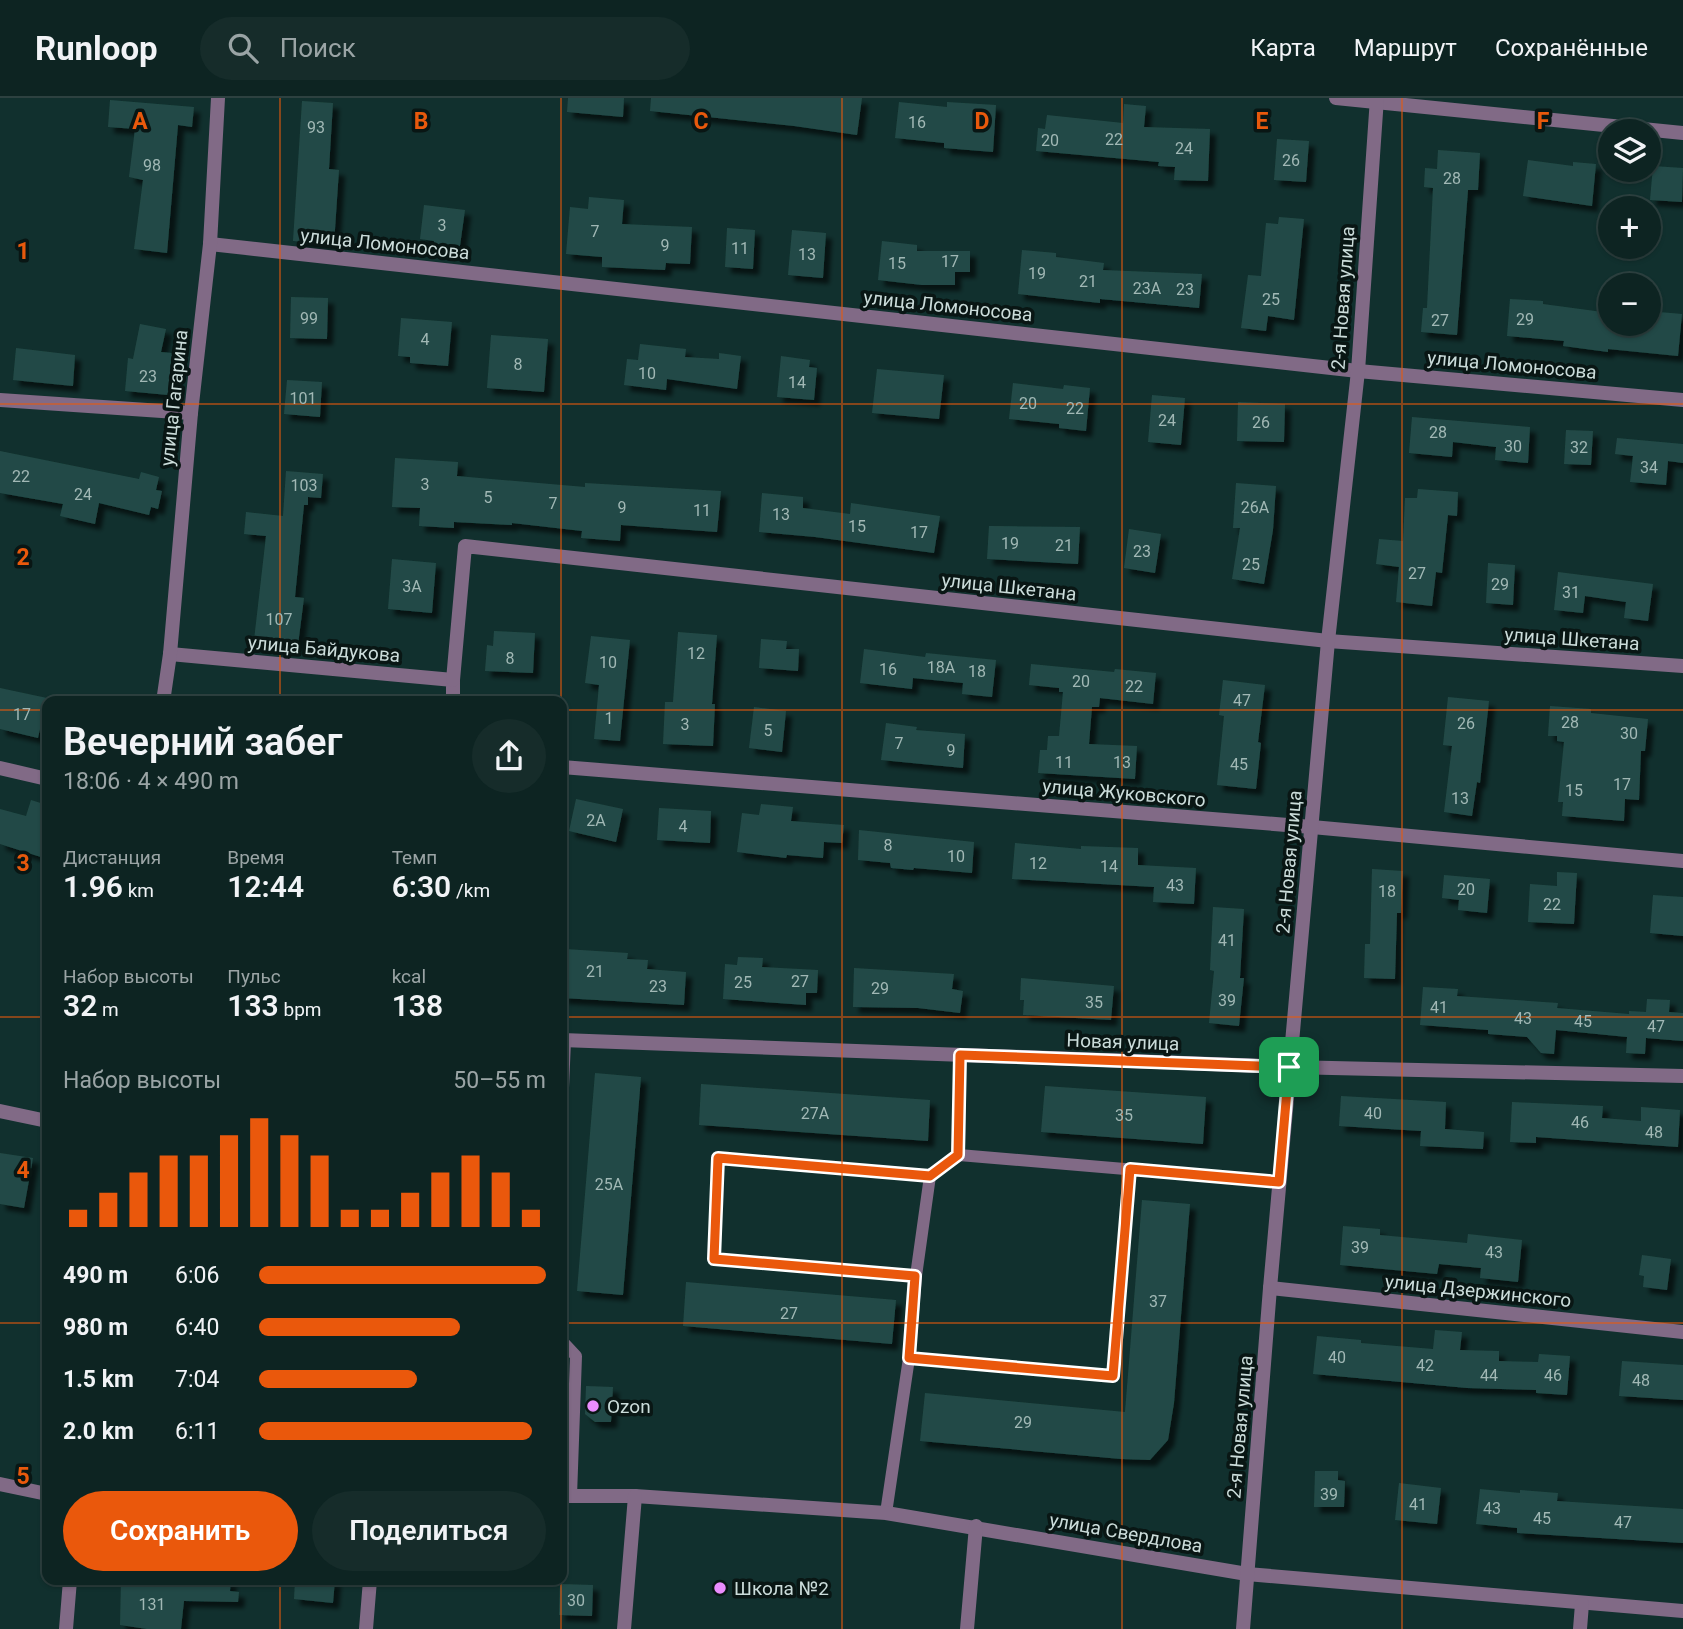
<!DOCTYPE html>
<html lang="ru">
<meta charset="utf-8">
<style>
:root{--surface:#0d2422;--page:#162c2a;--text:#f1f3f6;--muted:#9aa4a5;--line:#2d4140;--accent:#ea580c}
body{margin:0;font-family:Roboto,sans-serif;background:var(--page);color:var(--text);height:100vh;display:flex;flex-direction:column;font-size:26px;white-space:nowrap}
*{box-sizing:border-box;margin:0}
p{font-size:23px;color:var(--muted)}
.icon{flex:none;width:38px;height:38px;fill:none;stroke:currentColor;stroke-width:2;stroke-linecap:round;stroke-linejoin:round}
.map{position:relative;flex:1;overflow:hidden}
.side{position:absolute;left:42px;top:598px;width:525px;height:889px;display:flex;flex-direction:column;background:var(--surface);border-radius:14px;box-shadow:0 2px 5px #0004,0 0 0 2px var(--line)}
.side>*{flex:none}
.tools{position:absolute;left:1598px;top:21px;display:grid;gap:14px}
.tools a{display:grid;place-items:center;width:63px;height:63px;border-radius:50%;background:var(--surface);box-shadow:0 2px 5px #0004,0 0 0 2px var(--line);font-size:35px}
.pin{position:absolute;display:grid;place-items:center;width:60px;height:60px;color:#fff;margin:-30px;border-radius:14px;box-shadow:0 4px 10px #0006}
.round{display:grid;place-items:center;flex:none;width:74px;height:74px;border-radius:37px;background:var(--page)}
.overview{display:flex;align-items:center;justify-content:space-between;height:119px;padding:0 21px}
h1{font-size:38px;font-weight:600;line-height:52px}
.metrics{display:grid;grid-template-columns:repeat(3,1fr);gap:10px;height:119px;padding:7px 21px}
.metrics div{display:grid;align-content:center}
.metrics b{font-size:30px;font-weight:600}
.metrics small{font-size:19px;font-weight:400}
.metrics p{font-size:19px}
.chart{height:196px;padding:14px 21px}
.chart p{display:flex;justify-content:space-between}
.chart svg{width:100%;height:126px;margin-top:7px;stroke:var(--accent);stroke-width:6}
.cta{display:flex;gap:14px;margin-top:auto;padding:14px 21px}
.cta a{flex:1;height:80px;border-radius:42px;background:var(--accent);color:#fff;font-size:28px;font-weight:600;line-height:80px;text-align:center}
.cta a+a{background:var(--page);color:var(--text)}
ul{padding:0 21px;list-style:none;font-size:23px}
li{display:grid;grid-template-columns:112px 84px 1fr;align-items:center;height:52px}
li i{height:18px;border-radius:9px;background:var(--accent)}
header{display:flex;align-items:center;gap:42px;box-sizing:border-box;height:98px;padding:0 35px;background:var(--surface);border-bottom:2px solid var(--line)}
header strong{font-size:33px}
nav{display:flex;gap:38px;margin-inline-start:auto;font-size:24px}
.search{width:490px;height:63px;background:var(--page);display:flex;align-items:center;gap:18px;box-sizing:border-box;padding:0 24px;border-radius:38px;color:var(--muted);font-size:26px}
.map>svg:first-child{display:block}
</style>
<header>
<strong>Runloop</strong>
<div class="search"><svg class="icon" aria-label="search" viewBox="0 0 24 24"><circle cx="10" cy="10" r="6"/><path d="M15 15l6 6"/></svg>Поиск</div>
<nav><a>Карта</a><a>Маршрут</a><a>Сохранённые</a></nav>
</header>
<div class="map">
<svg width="1683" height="1531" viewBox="0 0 1683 1531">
<defs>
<filter id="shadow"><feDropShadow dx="6" dy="6" stdDeviation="2" flood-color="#0009"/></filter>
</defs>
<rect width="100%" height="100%" fill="#11302e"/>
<g fill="#224a46" filter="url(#shadow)">
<path d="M568,0H624L623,19L567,14Z"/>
<path d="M651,0H862L857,37L794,28L650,13Z"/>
<path d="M110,2L194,9L192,29L178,27L167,155L134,151L143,82L129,79L135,31L108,29Z"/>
<path d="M302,3L333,5L329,71L339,72L334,146L293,143Z"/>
<path d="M899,4L947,9V4L996,7L993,54L944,50V45L895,40Z"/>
<path d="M1124,6L1146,8L1144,29L1210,31L1208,83L1174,82L1175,69L1158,68L1159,64L1036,53L1038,30L1045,31L1047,17L1123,25Z"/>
<path d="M1277,41L1309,43L1306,84L1274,82Z"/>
<path d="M1438,52L1480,55L1478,92H1468L1457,237L1421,234L1423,210H1427L1433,90L1424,89L1425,70L1437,71Z"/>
<path d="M1528,62L1573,68V64L1596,66L1592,108L1523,98Z"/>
<path d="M1653,68L1683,70L1682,104L1650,102Z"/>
<path d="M589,99L624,102L622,126L692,129L690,166L666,165L665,172L602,169V159L566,156L570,109L588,111Z"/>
<path d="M424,107L465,112L459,155L433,152L434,143L420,141Z"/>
<path d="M1279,119L1304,121L1294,222L1268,218L1266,233L1241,230L1248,177L1261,178L1266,125L1278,126Z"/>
<path d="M727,130L755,132L753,171L725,169Z"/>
<path d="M792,132L826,135L823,180L788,177Z"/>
<path d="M882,143L917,147V153H970V174H955V187H922L878,182Z"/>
<path d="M1022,152L1056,155V159L1104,165L1103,172L1202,176L1199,210L1100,201V205L1018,196Z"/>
<path d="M291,199L328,200L327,241L290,240Z"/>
<path d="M1510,201L1543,203V206L1610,215V226H1648V213L1682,216L1678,258L1608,251V254L1563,248L1564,243L1507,238Z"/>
<path d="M401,220L452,224L448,268L410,265V259L398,258Z"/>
<path d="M140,226L166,231L161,254L172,255L168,297L125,293L128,260L133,261Z"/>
<path d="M491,237L548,241L544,294L487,290Z"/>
<path d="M640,246L686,251L685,259L719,261V255L741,258L737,291L667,281L666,292L624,287L627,261L638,262Z"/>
<path d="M16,250L75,257L73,288L13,282Z"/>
<path d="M781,258L810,262L809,269L817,270L814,302L777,299Z"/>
<path d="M877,271L944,277L939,321L872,315Z"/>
<path d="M287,282L322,284L320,319L284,316Z"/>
<path d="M1013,285L1063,291L1064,287L1090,290L1086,333L1059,330V326L1009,321Z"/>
<path d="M1152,297L1185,300L1181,347L1148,344Z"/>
<path d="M1238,304L1285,306L1284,344L1237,343Z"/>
<path d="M1412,319L1530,329L1528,365L1495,362L1496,349L1453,344L1452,359L1409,355Z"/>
<path d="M1566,332L1593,333L1591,367L1564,366Z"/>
<path d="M1617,340L1683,346V365L1668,363L1666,387L1630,384L1633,358L1615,356Z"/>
<path d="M0,353L139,381L141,374L159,379L156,392L162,393L158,411L151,409L149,417L99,405L95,426L60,418L63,406L0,395Z"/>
<path d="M395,360L458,364L457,378L585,389V385L721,393L717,434L621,427L620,443L581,440L582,433L512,425V427L454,424V430L419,428L420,410L392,409Z"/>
<path d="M286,373L323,376L321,400L308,399V407H304L295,499L304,500L298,547L254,542L266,438L244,436L246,414L283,418Z"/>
<path d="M1236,385L1276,388L1273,432L1264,486L1232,481L1240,430H1233Z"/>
<path d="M1418,391L1458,394L1457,418L1448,417L1442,475L1436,474L1432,508L1396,504L1399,469L1376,466L1379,441L1403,443L1405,400H1417Z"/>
<path d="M762,395L803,399V410L850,416L851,405L940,418L934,455L815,439L759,434Z"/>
<path d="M989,428L1080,429L1078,466L987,461Z"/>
<path d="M1129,431L1161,436L1155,475L1124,470Z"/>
<path d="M392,461L436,465L432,515L388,511Z"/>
<path d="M1488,465L1515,467L1513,507L1486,505Z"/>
<path d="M1558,474L1653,486L1648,523L1624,520L1626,504L1585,498L1583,515L1554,512Z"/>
<path d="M494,533L535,535L533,575L485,573L487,547L493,548Z"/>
<path d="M678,534L717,537L712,606H715L713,648L663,646L665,604H673Z"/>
<path d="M591,538L630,542L620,643L594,641L599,587L585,585Z"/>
<path d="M761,541L787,543L786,551H799L798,573L759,570Z"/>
<path d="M864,551L925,559L926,555L996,562L992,599L962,596L963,585L913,580L912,591L860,585Z"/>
<path d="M1031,566L1114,574L1115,571L1156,575L1153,606L1100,600L1099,609H1092L1089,646L1137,648L1135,681L1038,675L1040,652H1047L1048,638H1059L1063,594H1059V590L1029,587Z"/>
<path d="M1223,582L1265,587L1258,644L1261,645L1256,691L1217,687L1224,618L1219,617Z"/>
<path d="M0,590L47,600L38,640L0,631Z"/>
<path d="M1448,599L1489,603L1480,685L1477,684L1472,718L1444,714L1452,648L1443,647Z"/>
<path d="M1550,608L1591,611V615L1648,621L1645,653H1641L1639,702L1625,701L1624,723L1562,718L1563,704H1558L1564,644L1557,643V638H1548Z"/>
<path d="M754,609L786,613L782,654L749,650Z"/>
<path d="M886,625L917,629L916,632L965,636L963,670L881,662Z"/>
<path d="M576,701L623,711L616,744L569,733Z"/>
<path d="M31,702L47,707V761L0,746V711L26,718Z"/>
<path d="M761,706L793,709L791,723L844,727L842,745L824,744L823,760L787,757L786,760L737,754L742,715L759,717Z"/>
<path d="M659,710L711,713L710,745L657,742Z"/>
<path d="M859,732L974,744L972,775L914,770L913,772L891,770L890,765L858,762Z"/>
<path d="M1015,745L1081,751V748L1138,750V767L1196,770L1194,806L1153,804L1154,789L1012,781Z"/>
<path d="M1372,771L1403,773L1401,815H1397L1395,881L1364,880L1365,846H1370Z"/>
<path d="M1557,774L1577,775L1574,826L1528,824L1530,786L1557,788Z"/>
<path d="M1444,777L1490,781L1487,815L1458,812L1459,802L1442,800Z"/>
<path d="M1653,797L1683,799V838L1650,835Z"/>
<path d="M1213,809L1244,811L1240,880H1244L1239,928L1209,925L1214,873L1210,872Z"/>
<path d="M565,851L628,855L627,861L648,862L647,871L686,874L684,907L562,900Z"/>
<path d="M738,859L763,860L762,869L818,872L817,895H806V907L723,901L725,866L737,867Z"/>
<path d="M854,870L954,876L952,891L963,893L960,915L918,910L853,909Z"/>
<path d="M1021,880L1114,888L1111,922L1023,917L1024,902H1020Z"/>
<path d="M1423,889L1458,891L1457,898L1558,905L1557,910L1629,916V913L1646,914L1647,901L1670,902L1669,914L1683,915V943L1646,940L1645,956L1626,955L1627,939L1556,932L1554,956L1541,955L1527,939L1488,936V932L1420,927Z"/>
<path d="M595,975L641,979L623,1197L577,1193Z"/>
<path d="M701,986L930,1002L928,1043L699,1027Z"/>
<path d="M1045,988L1206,999L1203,1046L1041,1034Z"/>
<path d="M1341,998L1446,1004L1445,1031L1484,1034L1483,1051L1420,1048L1421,1033L1339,1028Z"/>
<path d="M1512,1004L1603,1008L1602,1020L1641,1023V1009L1680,1012L1678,1049L1536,1039V1045L1510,1044Z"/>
<path d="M0,1055L33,1060L24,1110L0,1106Z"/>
<path d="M1142,1102L1190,1106L1174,1305L1168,1342L1150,1362L1121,1361L920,1343L925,1295L1125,1314Z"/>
<path d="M1343,1128L1380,1131V1137L1467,1145L1468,1136L1522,1142L1518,1184L1480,1180L1481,1170L1439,1166L1437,1176L1340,1167Z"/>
<path d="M1642,1157L1671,1161L1667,1192L1643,1189L1644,1178L1639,1177Z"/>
<path d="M686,1184L896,1202L892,1246L683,1228Z"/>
<path d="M1435,1232L1462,1234L1460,1252L1499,1253V1263L1538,1264L1539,1256L1570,1258L1567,1297L1536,1295V1292L1467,1290L1313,1276L1317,1238L1361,1242V1245L1433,1251Z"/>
<path d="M1622,1263L1683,1267V1302L1619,1298Z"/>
<path d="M586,1288L613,1289L611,1324H595L585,1316Z"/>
<path d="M1315,1373H1338V1382L1345,1383L1344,1409H1314Z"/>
<path d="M1399,1385L1441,1390L1437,1426L1395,1422Z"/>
<path d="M1480,1391L1520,1395V1392L1558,1395L1557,1403L1683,1411V1445L1517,1435V1430L1476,1426Z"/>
<path d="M121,1482H177L210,1489V1482H231L230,1493L239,1494L238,1504L184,1503L181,1531H147L120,1527Z"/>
<path d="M295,1482H335L333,1505L294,1501Z"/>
<path d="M560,1486L593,1487L592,1518L559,1517Z"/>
</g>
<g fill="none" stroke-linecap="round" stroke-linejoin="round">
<g stroke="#816a86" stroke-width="12">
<path d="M960,957L959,1057L1279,1084"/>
<path d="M562,1013L565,943"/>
<path d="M916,1178L930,1078"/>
<path d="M562,1243L576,1258L571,1398"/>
<path d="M909,1260L916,1178L714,1161L718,1060L930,1078L959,1057"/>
<path d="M886,1415L909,1260L1113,1278L1130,1071"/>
</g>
<g stroke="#816a86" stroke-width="14">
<path d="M1336,0L1683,35"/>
<path d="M210,146L1358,273L1683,302"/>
<path d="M0,302L191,315"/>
<path d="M170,556L453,582V604"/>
<path d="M453,582L465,448L1328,543L1683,568"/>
<path d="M163,604L170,556L191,315L210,146L218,0"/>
<path d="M562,669L1312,729L1683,763"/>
<path d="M0,670L47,681"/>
<path d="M562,942L1289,969L1683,978"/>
<path d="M0,1013L47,1023"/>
<path d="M1270,1190L1683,1234"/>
<path d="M0,1386L47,1396"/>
<path d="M562,1398H635L886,1415L1247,1476L1683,1513"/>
<path d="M66,1531L70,1482"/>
<path d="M366,1531L370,1482"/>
<path d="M624,1531L635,1398"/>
<path d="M967,1531L976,1428"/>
<path d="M1243,1531L1270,1190L1328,543L1358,273L1377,0"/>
<path d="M1580,1531L1582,1506"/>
</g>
</g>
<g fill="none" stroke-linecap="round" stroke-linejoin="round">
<g stroke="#fff" stroke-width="14">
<path id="route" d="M960,957L1289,969L1279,1084L1130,1071L1113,1278L909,1260L915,1178L714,1161L718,1060L930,1078L958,1057Z"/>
</g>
<use href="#route" stroke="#ea580c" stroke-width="9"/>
</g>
<path fill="none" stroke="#e8590c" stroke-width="2" stroke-opacity="0.55" d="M280,0V604M561,0V604M842,0V1531M1122,0V1531M1402,0V1531M0,306H1683M0,612H47M562,612H1683M0,919H47M562,919H1683M0,1225H47M562,1225H1683M280,1482V1531M561,1482V1531"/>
<g fill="#ea8dfd" stroke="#091614" stroke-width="2.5">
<circle cx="593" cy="1308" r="7"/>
<circle cx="720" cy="1490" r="7"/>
</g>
<g text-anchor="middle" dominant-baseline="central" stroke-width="7" stroke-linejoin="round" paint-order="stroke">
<g font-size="16" fill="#a1b8b5">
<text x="917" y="24">16</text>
<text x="316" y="29">93</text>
<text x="1114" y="41">22</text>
<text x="1050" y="42">20</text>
<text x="1184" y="50">24</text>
<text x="1291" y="62">26</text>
<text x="152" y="67">98</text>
<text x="1452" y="80">28</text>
<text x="442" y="127">3</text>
<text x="595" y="133">7</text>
<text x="665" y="147">9</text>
<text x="740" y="150">11</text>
<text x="807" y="156">13</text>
<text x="950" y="163">17</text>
<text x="897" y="165">15</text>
<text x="1037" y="175">19</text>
<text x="1088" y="183">21</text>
<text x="1147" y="190">23А</text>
<text x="1185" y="191">23</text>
<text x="1271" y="201">25</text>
<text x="309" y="220">99</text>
<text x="1525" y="221">29</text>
<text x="1440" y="222">27</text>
<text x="425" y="241">4</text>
<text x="518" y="266">8</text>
<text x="647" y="275">10</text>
<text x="148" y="278">23</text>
<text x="797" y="284">14</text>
<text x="303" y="300">101</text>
<text x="1028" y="305">20</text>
<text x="1075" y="310">22</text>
<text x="1167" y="322">24</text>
<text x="1261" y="324">26</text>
<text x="1438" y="334">28</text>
<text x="1513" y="348">30</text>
<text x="1579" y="349">32</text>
<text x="1649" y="369">34</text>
<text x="21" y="378">22</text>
<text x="425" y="386">3</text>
<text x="304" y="387">103</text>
<text x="83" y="396">24</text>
<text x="488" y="399">5</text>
<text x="553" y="405">7</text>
<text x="622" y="409">9</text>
<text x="1255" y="409">26А</text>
<text x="702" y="412">11</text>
<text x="781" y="416">13</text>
<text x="857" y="428">15</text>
<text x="919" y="434">17</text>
<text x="1010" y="445">19</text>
<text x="1064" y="447">21</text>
<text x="1142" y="453">23</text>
<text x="1251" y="466">25</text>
<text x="1417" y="475">27</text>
<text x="1500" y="486">29</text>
<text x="412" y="488">3А</text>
<text x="1571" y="494">31</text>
<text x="279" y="521">107</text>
<text x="696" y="555">12</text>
<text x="510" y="560">8</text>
<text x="608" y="564">10</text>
<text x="941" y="569">18А</text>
<text x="888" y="571">16</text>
<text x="977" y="573">18</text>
<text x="1081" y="583">20</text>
<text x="1134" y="588">22</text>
<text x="1242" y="602">47</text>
<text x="22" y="616">17</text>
<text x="609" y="620">1</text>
<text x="1570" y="624">28</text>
<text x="1466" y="625">26</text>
<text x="685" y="626">3</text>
<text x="768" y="632">5</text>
<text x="1629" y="635">30</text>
<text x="899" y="645">7</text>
<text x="951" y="652">9</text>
<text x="1064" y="664">11</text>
<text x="1122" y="664">13</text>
<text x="1239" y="666">45</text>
<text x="1622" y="686">17</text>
<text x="1574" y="692">15</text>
<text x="1460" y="700">13</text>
<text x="596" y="722">2А</text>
<text x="683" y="728">4</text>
<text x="888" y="747">8</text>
<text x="956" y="758">10</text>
<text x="1038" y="765">12</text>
<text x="1109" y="768">14</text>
<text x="1175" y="787">43</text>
<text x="1466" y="791">20</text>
<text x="1387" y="793">18</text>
<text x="1552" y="806">22</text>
<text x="1227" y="842">41</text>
<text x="595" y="873">21</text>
<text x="800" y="883">27</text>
<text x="743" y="884">25</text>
<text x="658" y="888">23</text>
<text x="880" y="890">29</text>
<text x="1227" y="902">39</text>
<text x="1094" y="904">35</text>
<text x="1439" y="909">41</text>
<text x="1523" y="920">43</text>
<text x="1583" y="923">45</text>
<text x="1656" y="928">47</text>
<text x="815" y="1015">27А</text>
<text x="1373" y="1015">40</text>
<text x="1124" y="1017">35</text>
<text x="1580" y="1024">46</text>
<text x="1654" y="1034">48</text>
<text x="609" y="1086">25А</text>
<text x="1360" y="1149">39</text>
<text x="1494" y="1154">43</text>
<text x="1158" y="1203">37</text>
<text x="789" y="1215">27</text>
<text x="1337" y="1259">40</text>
<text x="1425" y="1267">42</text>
<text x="1489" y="1277">44</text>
<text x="1553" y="1277">46</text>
<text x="1641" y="1282">48</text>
<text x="1023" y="1324">29</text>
<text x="1329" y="1396">39</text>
<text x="1418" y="1406">41</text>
<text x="1492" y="1410">43</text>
<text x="1542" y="1420">45</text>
<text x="1623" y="1424">47</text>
<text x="576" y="1502">30</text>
<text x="152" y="1506">131</text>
</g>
<g font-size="19" fill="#cbdcda" stroke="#091614">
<text transform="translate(385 146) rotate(6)">улица Ломоносова</text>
<text transform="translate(1343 200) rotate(-86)">2-я Новая улица</text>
<text transform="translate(948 208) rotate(6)">улица Ломоносова</text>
<text transform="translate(1512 267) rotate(5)">улица Ломоносова</text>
<text transform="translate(174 300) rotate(-84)">улица Гагарина</text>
<text transform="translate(1009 489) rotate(6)">улица Шкетана</text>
<text transform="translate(1572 541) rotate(4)">улица Шкетана</text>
<text transform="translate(324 551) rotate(5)">улица Байдукова</text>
<text transform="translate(1124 695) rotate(5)">улица Жуковского</text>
<text transform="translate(1289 764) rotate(-85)">2-я Новая улица</text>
<text transform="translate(1123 944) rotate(2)">Новая улица</text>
<text transform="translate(1478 1193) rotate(6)">улица Дзержинского</text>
<text transform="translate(1240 1329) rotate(-85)">2-я Новая улица</text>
<text transform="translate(1126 1435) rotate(10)">улица Свердлова</text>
</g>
<g font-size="19" fill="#cbdcda" stroke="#091614" text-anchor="start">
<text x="607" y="1308">Ozon</text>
<text x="734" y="1490">Школа №2</text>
</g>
</g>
<g font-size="23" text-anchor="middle" font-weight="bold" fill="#e8590c" stroke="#091614" stroke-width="7" stroke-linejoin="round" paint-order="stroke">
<text x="140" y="31">A</text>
<text x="421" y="31">B</text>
<text x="701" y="31">C</text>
<text x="982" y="31">D</text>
<text x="1262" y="31">E</text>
<text x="1543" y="31">F</text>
<text x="23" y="161">1</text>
<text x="23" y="467">2</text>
<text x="23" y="773">3</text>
<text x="23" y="1080">4</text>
<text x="23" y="1386">5</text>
</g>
</svg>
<div class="tools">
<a><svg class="icon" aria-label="layers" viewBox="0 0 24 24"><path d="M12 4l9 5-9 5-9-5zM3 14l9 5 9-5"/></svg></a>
<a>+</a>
<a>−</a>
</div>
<div class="pin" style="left:1289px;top:969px;background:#1e9e55"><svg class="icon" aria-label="arrive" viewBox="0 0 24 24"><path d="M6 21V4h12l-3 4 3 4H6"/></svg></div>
<section class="side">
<div class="overview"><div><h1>Вечерний забег</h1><p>18:06 · 4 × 490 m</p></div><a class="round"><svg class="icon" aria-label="share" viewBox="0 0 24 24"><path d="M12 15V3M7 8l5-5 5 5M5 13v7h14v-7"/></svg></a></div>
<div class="metrics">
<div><p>Дистанция</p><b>1.96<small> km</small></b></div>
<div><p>Время</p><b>12:44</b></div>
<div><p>Темп</p><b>6:30<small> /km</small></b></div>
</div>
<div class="metrics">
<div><p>Набор высоты</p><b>32<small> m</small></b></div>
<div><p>Пульс</p><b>133<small> bpm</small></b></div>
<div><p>kcal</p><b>138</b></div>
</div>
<div class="chart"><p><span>Набор высоты</span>50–55 m</p>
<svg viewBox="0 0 160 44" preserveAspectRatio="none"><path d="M5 44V38M15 44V32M25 44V25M35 44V19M45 44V19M55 44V12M65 44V6M75 44V12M85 44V19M95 44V38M105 44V38M115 44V32M125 44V25M135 44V19M145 44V25M155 44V38"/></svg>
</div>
<ul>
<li><b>490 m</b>6:06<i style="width:100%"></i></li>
<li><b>980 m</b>6:40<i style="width:70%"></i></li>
<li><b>1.5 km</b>7:04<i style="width:55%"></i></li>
<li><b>2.0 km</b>6:11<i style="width:95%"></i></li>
</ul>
<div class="cta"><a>Сохранить</a><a>Поделиться</a></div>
</section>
</div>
